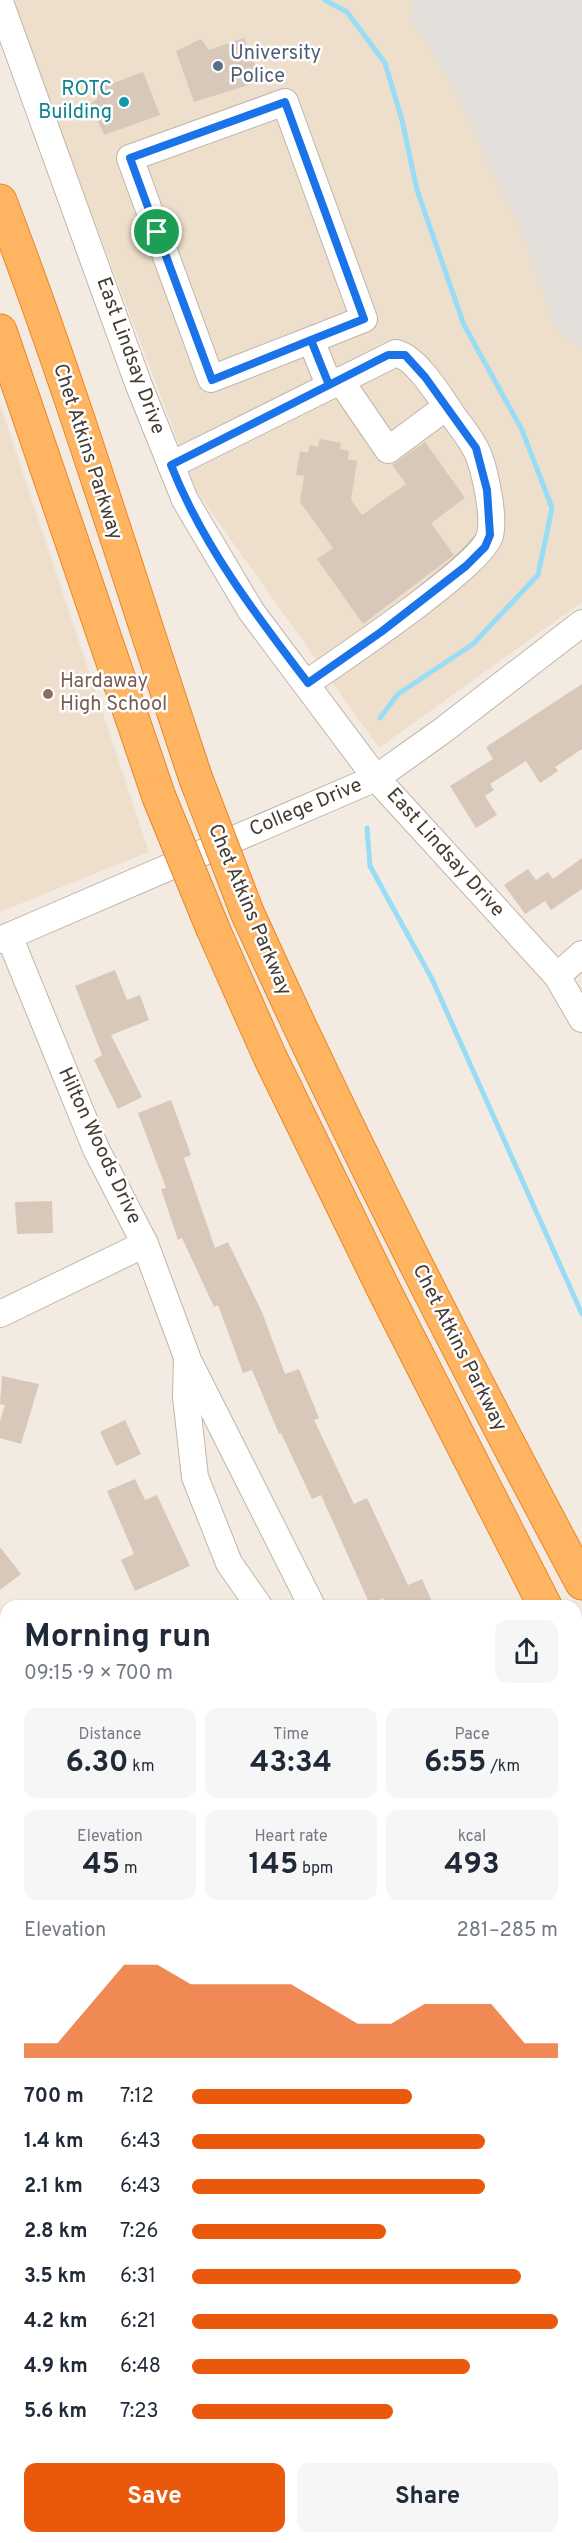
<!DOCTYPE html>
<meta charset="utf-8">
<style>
:root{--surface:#fff;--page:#f6f6f7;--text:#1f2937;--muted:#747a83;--accent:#ea580c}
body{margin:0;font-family:Overpass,sans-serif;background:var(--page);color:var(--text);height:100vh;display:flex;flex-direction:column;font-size:22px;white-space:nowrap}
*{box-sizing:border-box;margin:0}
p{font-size:20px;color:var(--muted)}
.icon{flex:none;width:33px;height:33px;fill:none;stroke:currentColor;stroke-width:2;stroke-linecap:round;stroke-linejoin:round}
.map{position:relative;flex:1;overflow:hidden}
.details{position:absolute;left:0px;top:1600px;width:582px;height:944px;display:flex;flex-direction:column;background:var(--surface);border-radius:18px 18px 0 0;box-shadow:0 2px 4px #0004}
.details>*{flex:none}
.pin{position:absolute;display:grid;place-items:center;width:51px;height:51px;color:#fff;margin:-26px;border:3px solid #fff;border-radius:50%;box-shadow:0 2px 6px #0007}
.round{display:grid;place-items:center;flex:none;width:63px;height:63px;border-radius:12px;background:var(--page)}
.headline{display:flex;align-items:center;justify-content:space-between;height:102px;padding:0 24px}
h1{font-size:33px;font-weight:700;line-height:45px}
.stats{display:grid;grid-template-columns:repeat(3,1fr);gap:9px;height:102px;padding:6px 24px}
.stats div{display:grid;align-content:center;border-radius:12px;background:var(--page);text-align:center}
.stats b{font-size:30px;font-weight:700}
.stats small{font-size:16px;font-weight:400}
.stats p{font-size:16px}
.chart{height:168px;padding:12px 24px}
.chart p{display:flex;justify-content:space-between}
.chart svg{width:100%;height:108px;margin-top:6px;fill:var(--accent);opacity:.7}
.action{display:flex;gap:12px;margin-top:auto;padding:12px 24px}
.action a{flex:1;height:69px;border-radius:12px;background:var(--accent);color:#fff;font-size:24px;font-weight:700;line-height:69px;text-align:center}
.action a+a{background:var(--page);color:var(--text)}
ul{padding:0 24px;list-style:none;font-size:20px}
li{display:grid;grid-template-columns:96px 72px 1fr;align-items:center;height:45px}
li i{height:15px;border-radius:8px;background:var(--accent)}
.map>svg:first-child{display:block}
</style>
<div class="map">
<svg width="582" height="2543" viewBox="0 0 582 2543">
<rect width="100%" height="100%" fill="#f3ebe2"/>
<g fill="#eddfcb">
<path d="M11,0H582V602L379,748L197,492Z"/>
<path d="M0,404L149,852L0,912Z"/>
<path d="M0,2400L6,2402V2538H84L83,2543H0Z"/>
</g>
<path fill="#e3dfdb" d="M414,0H582V349L555,326L520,227L447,76L410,18Z"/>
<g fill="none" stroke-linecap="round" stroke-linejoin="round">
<g stroke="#99dcf5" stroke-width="5">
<path d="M325,0L347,12L385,63L402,120L417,190L464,325L522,430L552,508L538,575L473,644L398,694L380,718"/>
<path d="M367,828L370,866L432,979L582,1314"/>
</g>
</g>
<g fill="#d8c8ba">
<path d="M244,38L262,81L194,102L176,51L201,39L209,50Z"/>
<path d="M143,72L160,115L104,135L90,104L97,99L98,89Z"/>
<path d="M320,439L341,443L340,449L349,451L348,459L357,461L351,500L362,515L406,484L392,465L425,442L465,498L431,523L454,555L363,624L317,559L333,548L300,502L304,476L296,475L300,451L308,453L310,445L318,447Z"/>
<path d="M582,684V749L555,767L558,771L540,783L526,761L490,784L494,790L485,796L497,815L476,828L450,786L493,759L486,747Z"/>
<path d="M582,858V889L551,910L545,901L525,914L504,885L528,869L536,880L548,872L553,879Z"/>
<path d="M115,970L127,1000L140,995L149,1020L111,1035L142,1097L118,1109L94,1060L102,1055L75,986Z"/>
<path d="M171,1100L191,1155L184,1158L215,1248L228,1242L262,1312L285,1374L299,1369L319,1418L314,1420L354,1504L367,1498L408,1585L422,1579L434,1606H387L383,1598L370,1605L321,1495L312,1499L281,1433L279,1434L252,1370L243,1373L218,1305L214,1307L182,1238L178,1240L161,1189L166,1188L138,1113Z"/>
<path d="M52,1201L53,1233L17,1234L15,1202Z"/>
<path d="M2,1376L39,1384L21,1444L0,1438V1421L5,1405L0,1404Z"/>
<path d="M125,1420L141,1454L116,1466L100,1432Z"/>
<path d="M135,1479L145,1500L157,1495L190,1566L135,1591L121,1560L134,1554L107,1491Z"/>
<path d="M0,1547L21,1574L0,1590Z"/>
</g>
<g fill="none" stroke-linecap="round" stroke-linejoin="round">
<g stroke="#c2b5a7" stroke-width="28">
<g id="minor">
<path d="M0,2L138,383L185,500L251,611L376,778L557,976L582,1019"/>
<path d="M311,340L211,379L130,158L285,102L364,319L311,340L329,385"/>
<path d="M340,380L388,450L446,407"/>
<path d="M171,465L396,353C418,358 443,402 456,420C462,428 469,437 474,446C484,462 495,516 490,535C484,564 339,661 307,683"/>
<path d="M9,936L96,1149L145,1244L187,1357L186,1397L195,1477L229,1563L259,1606"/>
<path d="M0,940L376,778L442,731L582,623"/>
<path d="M557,976L582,954"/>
<path d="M0,1314L145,1244"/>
<path d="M188,1360L312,1606"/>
<path d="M0,1718L6,1725"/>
<path d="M0,2008L6,2007"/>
<path d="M576,2163L582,2162"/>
<path d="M576,2358L582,2341"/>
<path d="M0,2384L6,2387"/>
<path d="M350,2538L359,2543"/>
<path d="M96,2543L97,2538"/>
<path d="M482,2543L485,2538"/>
</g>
</g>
<g stroke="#e98626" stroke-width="35">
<g id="highway">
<path d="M0,201C73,391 131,586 196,779"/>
<path d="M0,331L159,797"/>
<path d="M247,912C350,1140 464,1362 582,1583"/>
<path d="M213,929L270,1057L384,1290L545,1606"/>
<path d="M576,1670L582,1683"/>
</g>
</g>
<use href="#minor" stroke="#fff" stroke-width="26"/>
<use href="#highway" stroke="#ffb461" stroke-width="33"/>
<g stroke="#e98626" stroke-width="35" stroke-linecap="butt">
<g id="highway-bridge">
<path d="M196,779L247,912"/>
<path d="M159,797L213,929"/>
</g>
</g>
<use href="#highway-bridge" stroke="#ffb461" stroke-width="33"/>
</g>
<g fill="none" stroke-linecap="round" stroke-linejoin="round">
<g stroke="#fff" stroke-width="12">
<path id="route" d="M157,232L212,380L311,340L329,385L171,465C203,546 256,615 308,683L381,632L466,566L485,547L490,535L487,490L476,448L425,377L405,355H388L329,385L311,340L364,319L285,102L130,158L157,232"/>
</g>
<use href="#route" stroke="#1a73e8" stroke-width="8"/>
</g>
<circle fill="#5c6f8a" stroke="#fff" stroke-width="2" cx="218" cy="66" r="6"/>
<circle fill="#0f9aa8" stroke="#fff" stroke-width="2" cx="124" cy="102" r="6"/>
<circle fill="#8d6e63" stroke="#fff" stroke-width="2" cx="48" cy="694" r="6"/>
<g text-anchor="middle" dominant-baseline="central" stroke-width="5" stroke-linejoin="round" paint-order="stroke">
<g font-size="20" fill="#4e5e75" stroke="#fff" text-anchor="start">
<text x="230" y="54">University<tspan x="230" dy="23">Police</tspan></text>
</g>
<g font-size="20" fill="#0d838f" stroke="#fff" text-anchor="end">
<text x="112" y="90">ROTC<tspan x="112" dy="23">Building</tspan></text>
</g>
<g font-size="20" fill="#453b32" stroke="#fff">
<text transform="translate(130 356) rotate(70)">East Lindsay Drive</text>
<text transform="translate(87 452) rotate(72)">Chet Atkins Parkway</text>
<text transform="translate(306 808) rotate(-23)">College Drive</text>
<text transform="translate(445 853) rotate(48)">East Lindsay Drive</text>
<text transform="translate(249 910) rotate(67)">Chet Atkins Parkway</text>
<text transform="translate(99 1146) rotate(65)">Hilton Woods Drive</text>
<text transform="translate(459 1348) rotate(63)">Chet Atkins Parkway</text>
</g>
<g font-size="20" fill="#785e54" stroke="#fff" text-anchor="start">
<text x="60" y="682">Hardaway<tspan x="60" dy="23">High School</tspan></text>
</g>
</g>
</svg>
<div class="pin" style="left:157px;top:232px;background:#1e9e55"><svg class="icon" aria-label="arrive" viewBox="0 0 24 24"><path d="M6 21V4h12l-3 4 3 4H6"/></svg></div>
<section class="details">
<div class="headline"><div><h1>Morning run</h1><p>09:15 · 9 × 700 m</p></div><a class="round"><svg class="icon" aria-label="share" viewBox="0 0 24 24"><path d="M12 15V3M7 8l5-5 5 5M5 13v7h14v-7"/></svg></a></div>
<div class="stats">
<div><p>Distance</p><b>6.30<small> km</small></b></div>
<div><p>Time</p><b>43:34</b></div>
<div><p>Pace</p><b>6:55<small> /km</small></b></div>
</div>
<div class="stats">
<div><p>Elevation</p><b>45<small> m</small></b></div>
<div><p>Heart rate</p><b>145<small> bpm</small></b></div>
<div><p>kcal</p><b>493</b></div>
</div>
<div class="chart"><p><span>Elevation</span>281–285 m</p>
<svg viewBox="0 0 160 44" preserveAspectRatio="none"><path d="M0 44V38L10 38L20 22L30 6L40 6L50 14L60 14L70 14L80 14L90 22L100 30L110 30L120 22L130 22L140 22L150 38L160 38V44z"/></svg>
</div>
<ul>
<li><b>700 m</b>7:12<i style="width:60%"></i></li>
<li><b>1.4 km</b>6:43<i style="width:80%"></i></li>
<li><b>2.1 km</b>6:43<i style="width:80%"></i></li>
<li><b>2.8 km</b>7:26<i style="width:53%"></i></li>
<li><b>3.5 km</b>6:31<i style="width:90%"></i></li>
<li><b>4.2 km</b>6:21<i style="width:100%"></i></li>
<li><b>4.9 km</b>6:48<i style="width:76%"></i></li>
<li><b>5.6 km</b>7:23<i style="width:55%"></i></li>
</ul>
<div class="action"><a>Save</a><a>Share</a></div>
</section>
</div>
